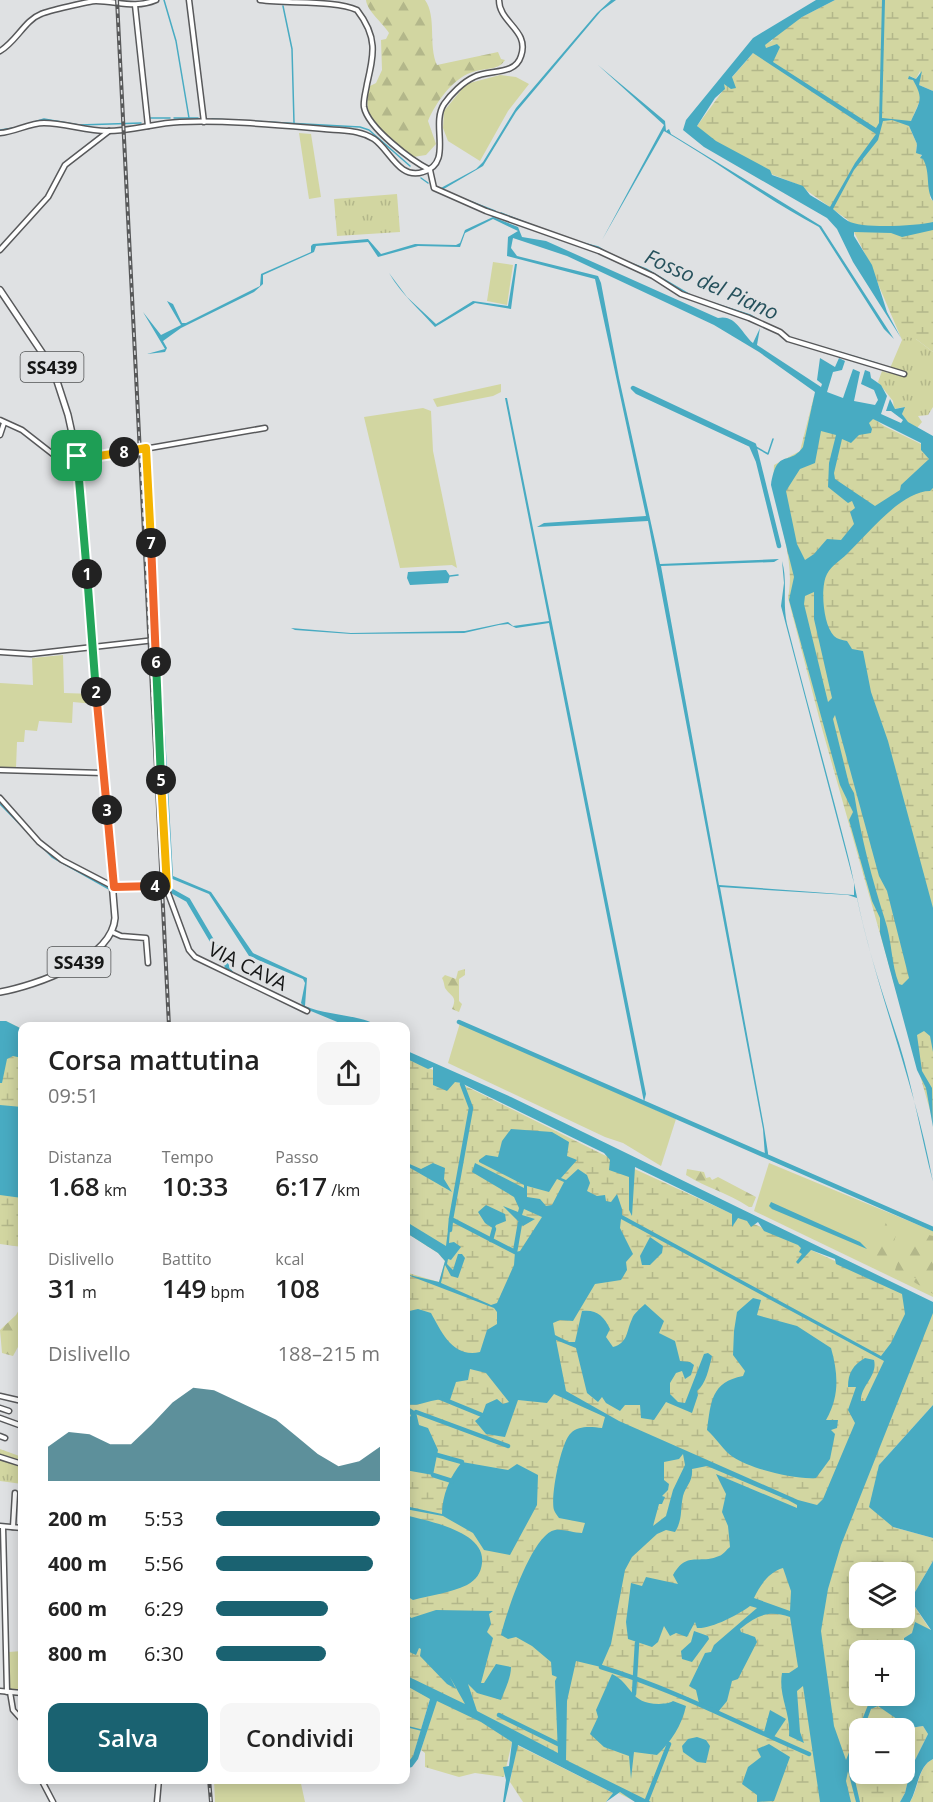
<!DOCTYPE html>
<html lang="it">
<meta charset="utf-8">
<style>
:root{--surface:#fff;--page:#f6f6f6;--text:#222;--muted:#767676;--accent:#1a6271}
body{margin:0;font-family:"Open Sans",sans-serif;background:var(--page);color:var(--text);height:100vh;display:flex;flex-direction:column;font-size:22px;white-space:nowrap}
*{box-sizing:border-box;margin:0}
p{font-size:20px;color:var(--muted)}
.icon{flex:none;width:33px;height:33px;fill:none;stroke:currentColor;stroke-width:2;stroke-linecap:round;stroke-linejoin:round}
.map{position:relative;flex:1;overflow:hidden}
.details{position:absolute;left:18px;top:1022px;width:392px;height:762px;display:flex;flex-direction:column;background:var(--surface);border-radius:12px;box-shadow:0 3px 15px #0003}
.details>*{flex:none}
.buttons{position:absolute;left:849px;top:1562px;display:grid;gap:12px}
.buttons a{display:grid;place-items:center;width:66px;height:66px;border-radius:12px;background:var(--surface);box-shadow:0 3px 15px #0003;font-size:30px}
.pin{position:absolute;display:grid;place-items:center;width:51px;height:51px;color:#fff;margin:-26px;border-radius:12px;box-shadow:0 3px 9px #0006}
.km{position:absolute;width:30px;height:30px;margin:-15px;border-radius:50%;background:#222;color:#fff;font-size:16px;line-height:30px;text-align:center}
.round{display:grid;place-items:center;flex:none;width:63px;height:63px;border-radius:12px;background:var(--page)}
.head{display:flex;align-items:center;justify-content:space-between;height:102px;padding:0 30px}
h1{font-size:27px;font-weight:600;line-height:45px}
.stats{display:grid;grid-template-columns:repeat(3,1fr);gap:9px;height:102px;padding:6px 30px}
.stats div{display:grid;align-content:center}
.stats b{font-size:26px;font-weight:600}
.stats small{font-size:16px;font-weight:400}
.stats p{font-size:16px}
.chart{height:168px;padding:12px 30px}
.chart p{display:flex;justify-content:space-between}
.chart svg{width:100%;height:108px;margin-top:6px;fill:var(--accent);opacity:.7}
.action{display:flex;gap:12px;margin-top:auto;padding:12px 30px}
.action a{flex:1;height:69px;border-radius:12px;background:var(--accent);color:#fff;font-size:24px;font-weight:600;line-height:69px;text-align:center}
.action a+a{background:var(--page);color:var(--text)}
ul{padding:0 30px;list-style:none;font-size:20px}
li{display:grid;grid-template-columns:96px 72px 1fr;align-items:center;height:45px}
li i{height:15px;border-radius:8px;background:var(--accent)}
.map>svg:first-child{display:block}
</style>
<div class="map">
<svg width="933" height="1802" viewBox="0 0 933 1802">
<defs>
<pattern id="forest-firs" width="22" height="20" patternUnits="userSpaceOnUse" patternTransform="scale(1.5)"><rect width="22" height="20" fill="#d2d6a1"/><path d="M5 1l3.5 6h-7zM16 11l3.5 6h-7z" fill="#b3b78a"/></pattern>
<pattern id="wetland-marsh" width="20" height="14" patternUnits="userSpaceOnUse" patternTransform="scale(1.5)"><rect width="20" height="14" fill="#d2d6a1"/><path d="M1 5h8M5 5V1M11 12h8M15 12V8" fill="none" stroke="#b3b78a"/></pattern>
<pattern id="park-tufts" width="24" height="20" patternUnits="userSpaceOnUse" patternTransform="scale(1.5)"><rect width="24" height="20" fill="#d2d6a1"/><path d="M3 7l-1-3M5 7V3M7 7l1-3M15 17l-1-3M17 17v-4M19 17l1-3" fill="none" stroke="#b3b78a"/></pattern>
</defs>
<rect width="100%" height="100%" fill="#dfe1e3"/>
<g fill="#d2d6a1">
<path d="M500,75L516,77L529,84L508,111L480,161L448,141L443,128L444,111L466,84Z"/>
<path d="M299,133L311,134L321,197L309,199Z"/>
<path d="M493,262L513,265L507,305L487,301Z"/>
<path d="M501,384V392L493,396L437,407L433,399Z"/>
<path d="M423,408L431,411L433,451L457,568L452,565L400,568L364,417Z"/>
<path d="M63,655L64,693L94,694V704L73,702L72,723L39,721L37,731L25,730L24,742H17L16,768L0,767V683L33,685L32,658Z"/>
<path d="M460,1023L676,1119L661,1166L623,1143L605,1137L448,1063Z"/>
<path d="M769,1163L933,1231V1297L754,1211Z"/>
<path d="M22,1651V1691L9,1690V1652Z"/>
<path d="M214,1779H300L305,1802H215Z"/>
</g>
<g fill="url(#forest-firs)">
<path d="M366,0H425C437,17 428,45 437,65L498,52L501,59L505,60C499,70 487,68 476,71C454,76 436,102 428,121L436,144L426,155L413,157L373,123C366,109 366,100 370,86L376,83L382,70L381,40L386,39L389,33C383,23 367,11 366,0Z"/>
<path d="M465,969V975L459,979V1001L462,1004L459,1012L452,1009C458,996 451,997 445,988C444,985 444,981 442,978L445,975L456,979L458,971Z"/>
<path d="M687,1169L704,1172L706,1178L710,1177L712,1180L718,1177L756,1197L752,1207H749C726,1192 707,1188 686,1175Z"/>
<path d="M887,1220L896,1223C899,1237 889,1254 882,1266H875L877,1245Z"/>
<path d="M914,1231L920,1237L925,1234L933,1236V1294L914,1282L916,1278H911L907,1273L899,1275L895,1270L906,1237L911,1238L910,1232Z"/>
<path d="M20,1308L22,1309V1348L18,1347L13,1356L2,1353L0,1330L16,1315Z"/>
</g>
<g fill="url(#wetland-marsh)" fill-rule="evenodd">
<path d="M835,0H933V91L919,85L920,71L916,79L910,76L919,88L921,98L909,126L917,144L916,151C930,159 931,183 930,198L933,201V352L916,339L902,340L867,258L848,220L799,185L771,174L708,137L697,126L724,89L723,84L727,83L761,44L772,41L773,38L798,19Z"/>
<path d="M814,396L866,413L884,426L921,444L933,464V1121L821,725L788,598C797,554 771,510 774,465L800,451Z"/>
<path d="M0,1021H6L22,1029V1247L0,1244Z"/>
<path d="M405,1056L602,1154L933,1306V1405L879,1465L893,1527L933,1538V1561L915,1592L905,1587L904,1572H860V1617H904L905,1596L909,1598L931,1631L912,1633L904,1638L902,1650H860V1695H873L910,1728L923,1726L928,1734L911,1768L905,1793L900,1802H636L499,1733L512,1742L504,1777L475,1773L459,1777L425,1767V1753L421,1750L436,1701L430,1699L413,1757L409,1761H405V1272L439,1282L445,1261L438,1253L405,1232ZM860,1728H904V1773H860Z"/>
<path d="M517,1745L613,1793L606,1802H523L510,1782Z"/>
<path d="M933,1759V1802H910C919,1788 918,1766 933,1759Z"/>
</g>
<g fill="url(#park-tufts)">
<path d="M397,194L400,232L337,236L334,199Z"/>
<path d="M908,337L916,339L933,352V407L928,415L918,416L922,422L917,428L907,422L902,414L904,407L894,409L893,401L878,382L882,371L888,373L902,340Z"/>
<path d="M0,1449L22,1457V1484L0,1481Z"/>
</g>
<g fill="#48abc2" fill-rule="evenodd">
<path d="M611,0H616L601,11L516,112L483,166L442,190L439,189L476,169L483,162L516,108L597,13Z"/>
<path d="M816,0H835L802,17L765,45L766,48L777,44L780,47L773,62L876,128L879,123L882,0H885L882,118L911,121C920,101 924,99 913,80L908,79L909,76L916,79L922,71L919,85L933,91V201C925,189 931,173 923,159L920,158L922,155L916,153L917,144L909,126L892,120L883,121L878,140L854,170L833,209C838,213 843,218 848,221C861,229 918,226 933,222V230L902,237L891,233L854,232V236L872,265L887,312L901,338L853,262L837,229L827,218L704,147L683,130L686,120L753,38ZM753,53L876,134L855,163L830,207L810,195L803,186L772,175L770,170L716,141L697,126L715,98L725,89L724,84L731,89L736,88L732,77Z"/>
<path d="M598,65L665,121L666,131L669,129L671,134L821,226L894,339L884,329L819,227C766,199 716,161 664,131L602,240L664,125Z"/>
<path d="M493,217L518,227L522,237L546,241L718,318C736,314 742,334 753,343L760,328L757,345L821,387L822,384L817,380L820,358L835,367L839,358L845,361L842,370L833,372L827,392L843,398L853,369L860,372L854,401L875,405L878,400L874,390L861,384L865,370L870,372L871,378L881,385L887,396L881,414L901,423L903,420L891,411H886L890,399L895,409L905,407L902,414L908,422L933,436V488L930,491C901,491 867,535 847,554C840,561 832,565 827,574C820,587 823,625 834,636C837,639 842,640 847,641L852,649L863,651L871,692L888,741L933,908V1052L930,1036L924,1031L917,1035L922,1071L932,1088L933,1127L926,1088L917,1070L880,933V918L872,901L849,820L853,812L840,785L789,600L794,577L771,485C777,447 789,467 803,447L815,392L759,352L714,325L567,256L513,238L511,248L517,256L598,276L601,283L619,378L660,564L779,559L774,562L661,566L719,885L854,895V883L781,606L784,583L782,561C788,582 782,601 787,624C806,699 827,773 846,848C854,878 858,907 866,936C887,1018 918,1098 933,1182C921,1136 913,1088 899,1043C883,995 867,947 857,898L848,895L720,887L764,1127L768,1153V1157L765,1156L763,1129L648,521L537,527L544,523L646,516L595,279L507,256L508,237L518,231L493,219L465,233L460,247L418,246L378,257L368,242L316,246L314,252L263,275V284L254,292L181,328L163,341L167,348L165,352L147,354L165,349L143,312L161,335L181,325L167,301L173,304L182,323H186L260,286L261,274L311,252V246L313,244L368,239L381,254L415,244L456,245L460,243L465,230ZM873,419L921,443V450L929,459L901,485L900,490L875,506L835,479L834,473L842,439L851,443L859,435L871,433L872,429L869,423ZM821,431L836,435L829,463L828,487L848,503L852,501L855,508L850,512L854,524L841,540L827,539L814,554L805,560L797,544L786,491L800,469L815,463ZM814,592V619L832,698L828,702L804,604L805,596ZM835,715L879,876L887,891L909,978L902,985L899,984C891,964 892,940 885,920C872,879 861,837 854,793L849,784L833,719Z"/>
<path d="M515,264H517L511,309L475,303L435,327C419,309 402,295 389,273L407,297L436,324L473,301L508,306Z"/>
<path d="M505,398H507L646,1094L644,1102L549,623L516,628L508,624L499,625L464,633L351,634L295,630L291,628L351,633L465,631L508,622L513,626L549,621Z"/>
<path d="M446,570L450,576L448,583L410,585L407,578L408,572Z"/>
<path d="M160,643L173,876L211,892L253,953L307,978L305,1006C327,1016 360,1014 378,1026H347L306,1009L301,1003L305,983L303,979L249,956L209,894L170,878Z"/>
<path d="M0,1021H6L22,1029V1058L13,1056L7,1059L2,1083H0Z"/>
<path d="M405,1050L511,1097L933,1302V1313L841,1545L828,1589L821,1631L834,1726L846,1760L872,1695H904V1638L912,1633L915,1622L931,1630L909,1598L905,1596V1587L915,1592L933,1561V1759C918,1766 918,1788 910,1802H900L905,1793L911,1768L928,1734L923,1726L910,1728L878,1706L871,1709L864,1728H860L859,1739L851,1763L860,1802H856L848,1771L846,1781L851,1802H820L803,1686L797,1691L800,1732L804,1743L789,1736C791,1712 778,1696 782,1673H789L798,1667L790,1617C768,1610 758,1615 740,1629L741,1632L755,1637L757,1642L738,1679L732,1681L727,1701L718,1712L699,1703L696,1690L689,1686L705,1653L711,1652L714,1645L757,1608L750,1606C738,1615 711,1629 697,1628L695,1622L687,1637L676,1633L670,1636L664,1626L658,1642L652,1647L628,1639L626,1622L631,1583L642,1586L646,1577L678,1584L673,1575C687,1550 699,1565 719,1556C723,1555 727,1549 730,1547L728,1526L722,1512L726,1494L716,1474L797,1508V1505L788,1500L707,1466L692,1469C693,1482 686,1485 683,1496C680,1510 683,1519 675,1532L666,1530L657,1534L632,1557L625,1570L611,1644L601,1667L576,1661L567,1701L566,1760L651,1802H635L620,1792L606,1802L613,1793L518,1745L505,1802H503L506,1780L503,1767L509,1766L512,1742L481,1722L437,1701L418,1759L412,1767L405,1769V1761H409L413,1756L430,1699L405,1685V1675L465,1704L450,1677L456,1689L447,1684L420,1656L421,1649L419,1648L416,1655L405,1650V1620L436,1610L493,1611L489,1614L491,1624L487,1632L493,1638L481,1683H484L496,1664L511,1667C511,1678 505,1689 501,1700L477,1693L468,1684L477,1711L558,1753L555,1681L557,1677L552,1675L551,1662L532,1646L516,1637L508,1639L501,1635C506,1614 532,1534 555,1530C563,1529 574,1533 582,1533L585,1523L559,1518C557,1515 555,1513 554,1510C550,1498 561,1441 571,1433C579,1425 592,1427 602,1428L605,1417L554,1394L547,1403L518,1400L505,1437L486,1434L475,1421L482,1415L486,1404L497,1399L503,1404L509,1402L486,1373L470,1369L468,1380L456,1382L450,1400C433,1396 422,1408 405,1404V1312L418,1309L431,1313C442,1333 453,1358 480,1352L487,1330L497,1324V1312L494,1308L405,1274L439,1282L445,1261L438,1253L405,1232V1221L446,1246L448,1230H450L449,1243L454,1242L461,1247L451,1260L448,1259L447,1264L453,1270L458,1254H462L465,1258L458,1278L451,1276L445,1265L441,1283L491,1305L497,1303L514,1265L515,1252L520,1251L542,1217L524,1209L522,1215L535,1219L523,1226L503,1206L518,1212L519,1208L514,1197L472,1172L475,1163L524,1188V1185L479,1162V1160L486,1155L498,1157L502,1141L511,1129L552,1132L569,1142L567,1156L577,1160L561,1178L566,1180L578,1169L587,1175L590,1183L587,1191L597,1196L605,1195L606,1201L611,1202L617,1194L622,1209V1215L881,1356L891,1343L905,1314L902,1294L836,1264L835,1259L811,1250L798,1264L796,1262L802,1254L799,1252L801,1248L798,1245L764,1231L758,1222L751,1227L747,1221L738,1218L732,1227V1214L635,1167L632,1216L629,1210V1177L609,1170L610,1160L604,1153L461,1083L455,1082L447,1091L433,1085V1067L428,1069L405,1058ZM557,1179L564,1182L552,1205L546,1206L540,1199L527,1197V1186L549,1192ZM621,1219L884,1361L865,1401H861C860,1386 878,1376 874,1360L865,1358C853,1365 848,1373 848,1387H856L848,1410L855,1423L823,1499L817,1505L798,1500L619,1421L566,1391L556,1340L576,1348L587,1393L598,1402L602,1397L606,1403L620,1411L625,1405H640L641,1418L654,1420L666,1402L692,1413L698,1395L697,1391C706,1384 709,1368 712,1356L708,1353L704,1354L685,1403L678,1402L670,1394V1383L676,1373L682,1371L685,1379L691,1375L694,1365L690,1362L680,1361L675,1341L659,1333L664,1321L645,1304C640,1309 634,1313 632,1319C626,1332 628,1343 613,1347L606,1337L610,1329C604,1316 596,1309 582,1311L575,1342H569L555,1335L553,1323L560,1320L573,1321L595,1284L621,1280L627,1270L626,1262L633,1254L620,1228ZM683,1454L685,1465L673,1490L666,1516L653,1526L659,1504H662L665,1497L662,1496L668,1490L669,1484L664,1480V1462L679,1459ZM783,1568L791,1591L790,1611L754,1598C760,1585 769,1572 783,1568Z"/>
<path d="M0,1105L22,1107V1198L0,1195Z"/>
<path d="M405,1162L421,1169L433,1163L445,1168L444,1179L452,1192L405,1165Z"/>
<path d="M771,1202L860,1242L867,1249L772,1209L769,1206Z"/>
<path d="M486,1205L505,1214L506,1221L496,1225L494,1229L485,1223L478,1212Z"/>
<path d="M650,1237L663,1246L662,1253L650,1265H642L640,1256Z"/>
<path d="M753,1298L761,1300L757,1315L797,1326L831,1348C838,1373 840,1396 826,1420H838L837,1428L831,1430L835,1434L830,1459L816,1478C796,1480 751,1469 733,1457C724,1451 716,1438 707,1430C711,1402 711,1382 743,1376L745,1371L733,1355L734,1331L737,1312Z"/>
<path d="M405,1405L416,1412L419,1425L428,1428L438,1450L433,1475L405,1470V1427L411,1415L405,1411Z"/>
<path d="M933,1405V1538L893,1527L869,1507L879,1465Z"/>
<path d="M462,1462L508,1470L517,1464L538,1475L537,1505L510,1555L484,1550L473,1533L443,1516L405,1509V1506L442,1514C442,1496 450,1476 462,1462Z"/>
<path d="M405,1515C427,1521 486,1531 482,1563C481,1573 476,1580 467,1585C450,1593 431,1595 413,1600L405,1595Z"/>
<path d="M694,1631L708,1636L709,1639L692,1662L682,1659L681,1651L691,1642Z"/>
<path d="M612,1674C633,1684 629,1704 659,1704C666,1703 668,1704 673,1701L686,1706C682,1725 671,1742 657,1755L634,1752L631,1779L629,1756L604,1747L590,1734L598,1717L596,1710Z"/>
<path d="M770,1710L786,1719L774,1737L764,1732Z"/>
<path d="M697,1737L706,1740L710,1746L706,1763L697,1762L683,1752L682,1746L688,1739Z"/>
<path d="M769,1744L790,1757L774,1801L757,1802V1795L742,1784L748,1767L761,1757L757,1749Z"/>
</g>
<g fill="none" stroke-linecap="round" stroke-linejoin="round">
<g stroke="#48abc2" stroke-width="1.5">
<path d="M164,0L176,41L189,118"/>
<path d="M283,6L292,49L294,123"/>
<path d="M150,118H170"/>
<path d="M174,118H198"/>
<path d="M212,119L360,127L369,130L410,166"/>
<path d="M21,126L44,119L79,125L141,123"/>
<path d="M0,130L14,128"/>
<path d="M421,178L428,183"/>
<path d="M451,194L495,211"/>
<path d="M501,213L553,233"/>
<path d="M575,241L598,247L609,254"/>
<path d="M630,263L646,269L692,296"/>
<path d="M713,303L750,315L791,338L879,364"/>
<path d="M754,446L768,454L773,439"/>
<path d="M91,454L148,445L159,644"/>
<path d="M450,576L458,575"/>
<path d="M0,804L52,857L109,889"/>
<path d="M114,891L158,890"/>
<path d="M405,1726L421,1730"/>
<path d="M44,1781L91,1779"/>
</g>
<g stroke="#48abc2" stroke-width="4.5">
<path d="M633,388L754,445L779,546L758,461L751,445L637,392Z"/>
<path d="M170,890L188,900L231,973"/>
<path d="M459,1022L933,1229"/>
<path d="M462,1084L471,1108L451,1219L515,1252L520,1223"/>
<path d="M450,1230L451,1219"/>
<path d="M491,1240L494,1229"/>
<path d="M438,1397L482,1415"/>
<path d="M416,1412L508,1446"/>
<path d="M437,1455L462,1462"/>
<path d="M433,1475L452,1481"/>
<path d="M405,1619H409"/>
<path d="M601,1667C673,1689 740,1724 809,1754"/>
<path d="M634,1694L637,1643"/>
<path d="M499,1715L558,1744"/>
<path d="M647,1800L669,1744"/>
</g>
<g stroke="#58595b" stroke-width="7">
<g id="minor">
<path d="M189,0L204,122"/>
<path d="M260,0C288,4 335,0 357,10C378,37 374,54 367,84C366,91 363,100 364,107C368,128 412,161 430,170L434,188L486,211L599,251L653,276L681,294L749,318L780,332L788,339L904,374"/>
<path d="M135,5L148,126"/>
<path d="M0,51C16,42 25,20 41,14C47,11 91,1 96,1C117,1 135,9 156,0"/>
<path d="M0,133C15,132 29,123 44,123C65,123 86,131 107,131C132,131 155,123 180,122C232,120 287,126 339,130C351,131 363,132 374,139C390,150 399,180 423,172C454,163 430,125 444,104C451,94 463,82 474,77C489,69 515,76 521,56C530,30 499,23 499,0"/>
<path d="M0,250L48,197L65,165L109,131"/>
<path d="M0,420L22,430L54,455L62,457L104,456L265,428"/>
<path d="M0,435L4,423"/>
<path d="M146,448L168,893L189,950L195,957L307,1011"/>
<path d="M0,652L31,654L155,640"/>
<path d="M0,770L103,773"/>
<path d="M0,798L39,842L62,860L114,887H167"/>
<path d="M112,932L121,936L146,938L148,963"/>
<path d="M0,1396L22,1401"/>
<path d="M0,1408L9,1411"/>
<path d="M0,1418L22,1426"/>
<path d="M0,1436L5,1438"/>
<path d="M0,1457L22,1464"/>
<path d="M0,1526L22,1528"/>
<path d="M3,1527L7,1692"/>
<path d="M13,1527L15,1493"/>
<path d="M0,1691L22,1693"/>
<path d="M10,1692L13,1710L22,1720"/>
<path d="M41,1779L53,1802"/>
<path d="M157,1802L159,1779"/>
</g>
</g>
<g stroke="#58595b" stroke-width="8">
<path id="major" d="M0,290L53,369L68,415L77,456L115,918C112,959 35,986 0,992"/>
</g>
<use href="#minor" stroke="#fff" stroke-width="4"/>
<use href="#major" stroke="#fff" stroke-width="5"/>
<g stroke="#575859" stroke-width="4">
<g id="rail">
<path d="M117,0L169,1026"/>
<path d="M209,1779L211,1802"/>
</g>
</g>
<use href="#rail" stroke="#dfe1e3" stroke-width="1.5" stroke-dasharray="4.5" stroke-linecap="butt"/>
</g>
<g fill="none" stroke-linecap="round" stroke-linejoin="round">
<g stroke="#fff" stroke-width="12">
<path id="split-1" d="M77,456L87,574"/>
</g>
<g stroke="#fff" stroke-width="12">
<path id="split-2" d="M87,574L96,692"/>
</g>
<g stroke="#fff" stroke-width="12">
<path id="split-3" d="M96,692L107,810"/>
</g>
<g stroke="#fff" stroke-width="12">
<path id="split-4" d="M107,810L114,887L155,886"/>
</g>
<g stroke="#fff" stroke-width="12">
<path id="split-5" d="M155,886L167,887L161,780"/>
</g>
<g stroke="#fff" stroke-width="12">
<path id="split-6" d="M156,662L161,780"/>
</g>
<g stroke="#fff" stroke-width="12">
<path id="split-7" d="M151,543L156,662"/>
</g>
<g stroke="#fff" stroke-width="12">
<path id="split-8" d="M124,452L146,448L151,543"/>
</g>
<g stroke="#fff" stroke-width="12">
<path id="split-9" d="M77,456L93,457L124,452"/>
</g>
<use href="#split-1" stroke="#22a559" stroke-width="8"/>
<use href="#split-2" stroke="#22a559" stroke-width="8"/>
<use href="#split-3" stroke="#f0652b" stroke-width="8"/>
<use href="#split-4" stroke="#f0652b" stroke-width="8"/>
<use href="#split-5" stroke="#f5b400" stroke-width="8"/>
<use href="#split-6" stroke="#22a559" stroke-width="8"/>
<use href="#split-7" stroke="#f0652b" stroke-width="8"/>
<use href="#split-8" stroke="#f5b400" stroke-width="8"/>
<use href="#split-9" stroke="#f5b400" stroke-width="8"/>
</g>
<g text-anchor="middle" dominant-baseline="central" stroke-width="6" stroke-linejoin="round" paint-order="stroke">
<g fill="#dfe1e3" stroke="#525354" stroke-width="1.5">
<rect x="20.5" y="352" width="63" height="30" rx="4.5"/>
<rect x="47.5" y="947" width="63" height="30" rx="4.5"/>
</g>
<g font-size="18" font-weight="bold" fill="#151616">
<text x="52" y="367">SS439</text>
<text x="79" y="962">SS439</text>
</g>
<g font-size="20" fill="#151616" stroke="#dfe1e3">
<text transform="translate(248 966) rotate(26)">VIA CAVA</text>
</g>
<g font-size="21" font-style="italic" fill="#26515c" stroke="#dfe1e3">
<text transform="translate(712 284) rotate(24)">Fosso del Piano</text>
</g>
</g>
</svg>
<div class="buttons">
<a><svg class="icon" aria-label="layers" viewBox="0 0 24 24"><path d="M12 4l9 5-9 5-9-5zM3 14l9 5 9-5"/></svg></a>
<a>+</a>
<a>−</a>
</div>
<div class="pin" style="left:77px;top:456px;background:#1e9e55"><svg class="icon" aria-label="arrive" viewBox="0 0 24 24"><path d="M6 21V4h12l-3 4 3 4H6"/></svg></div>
<b class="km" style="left:87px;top:574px">1</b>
<b class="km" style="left:96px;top:692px">2</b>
<b class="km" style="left:107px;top:810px">3</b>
<b class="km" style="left:155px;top:886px">4</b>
<b class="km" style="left:161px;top:780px">5</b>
<b class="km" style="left:156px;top:662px">6</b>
<b class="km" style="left:151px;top:543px">7</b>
<b class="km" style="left:124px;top:452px">8</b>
<section class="details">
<div class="head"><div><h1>Corsa mattutina</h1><p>09:51</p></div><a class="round"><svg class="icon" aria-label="share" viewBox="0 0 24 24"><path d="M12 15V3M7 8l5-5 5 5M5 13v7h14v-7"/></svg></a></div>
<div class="stats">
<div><p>Distanza</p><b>1.68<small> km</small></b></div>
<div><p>Tempo</p><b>10:33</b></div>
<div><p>Passo</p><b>6:17<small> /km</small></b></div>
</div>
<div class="stats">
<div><p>Dislivello</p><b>31<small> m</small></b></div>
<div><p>Battito</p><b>149<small> bpm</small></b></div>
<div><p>kcal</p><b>108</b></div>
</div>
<div class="chart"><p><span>Dislivello</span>188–215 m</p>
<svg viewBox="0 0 160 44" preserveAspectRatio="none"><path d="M0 44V30L10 24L20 25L30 29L40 29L50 21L60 12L70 6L80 7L90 11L100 15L110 19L120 26L130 33L140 38L150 36L160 30V44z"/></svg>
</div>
<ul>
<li><b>200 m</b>5:53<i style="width:100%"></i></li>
<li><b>400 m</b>5:56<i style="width:96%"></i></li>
<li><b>600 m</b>6:29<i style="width:68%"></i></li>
<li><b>800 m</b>6:30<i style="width:67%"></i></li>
</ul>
<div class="action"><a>Salva</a><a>Condividi</a></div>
</section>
</div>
